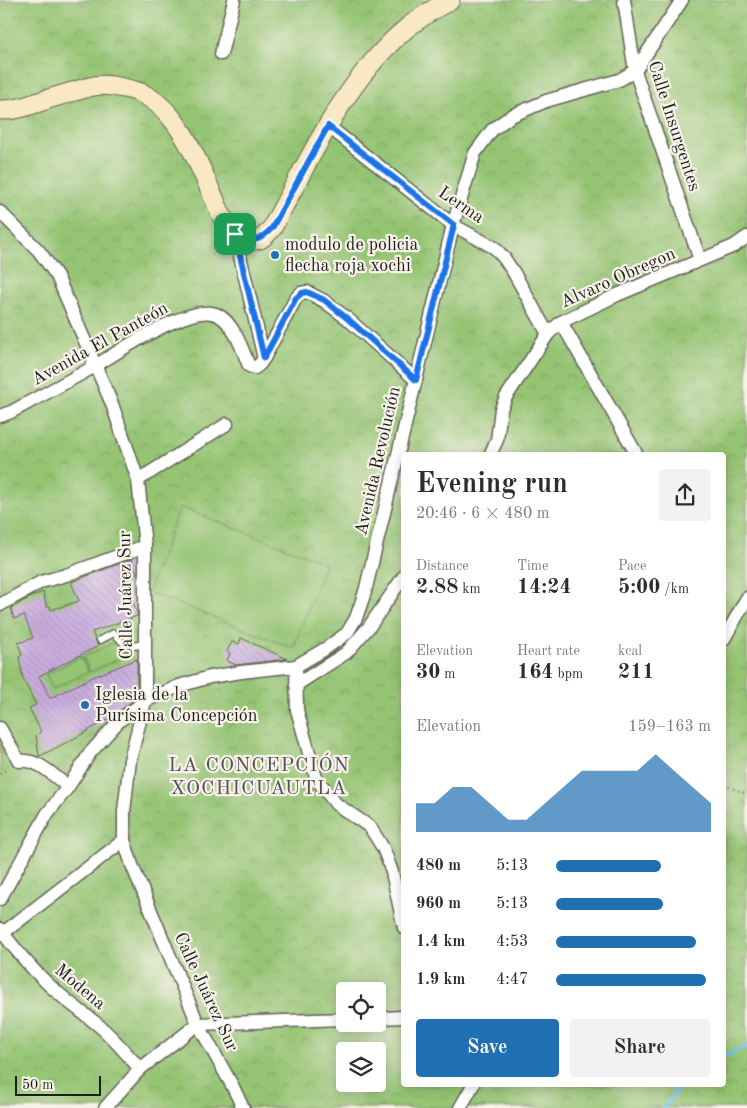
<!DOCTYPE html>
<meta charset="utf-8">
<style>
:root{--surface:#fff;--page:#f2f2f3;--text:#2b2b33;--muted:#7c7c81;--accent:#1f6fb2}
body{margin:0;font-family:"Old Standard TT",serif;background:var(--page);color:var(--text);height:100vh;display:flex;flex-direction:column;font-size:19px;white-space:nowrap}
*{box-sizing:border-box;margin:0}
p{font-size:16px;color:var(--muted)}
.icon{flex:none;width:28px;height:28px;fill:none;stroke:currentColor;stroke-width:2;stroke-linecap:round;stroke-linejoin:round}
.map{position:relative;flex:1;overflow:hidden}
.drawer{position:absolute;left:401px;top:452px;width:325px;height:635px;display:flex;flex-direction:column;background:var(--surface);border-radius:5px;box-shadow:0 2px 12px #0003}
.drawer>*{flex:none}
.fabs{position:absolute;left:336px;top:982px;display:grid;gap:10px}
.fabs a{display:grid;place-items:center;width:50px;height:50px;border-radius:5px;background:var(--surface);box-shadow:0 2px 12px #0003;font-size:25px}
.scale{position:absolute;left:15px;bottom:12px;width:86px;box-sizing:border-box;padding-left:5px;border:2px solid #1c1c1c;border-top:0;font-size:14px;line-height:18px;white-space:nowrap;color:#1c1c1c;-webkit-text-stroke:4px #f7f3e8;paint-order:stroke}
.pin{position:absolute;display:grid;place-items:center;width:42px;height:42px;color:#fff;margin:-21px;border-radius:10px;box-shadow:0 2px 8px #0006}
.round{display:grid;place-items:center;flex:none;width:52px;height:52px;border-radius:5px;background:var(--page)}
.summary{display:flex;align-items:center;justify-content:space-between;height:85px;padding:0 15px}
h1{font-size:28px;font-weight:600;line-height:38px}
.figures{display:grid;grid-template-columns:repeat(3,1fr);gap:8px;height:85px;padding:5px 15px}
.figures div{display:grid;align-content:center}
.figures b{font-size:21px;font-weight:600}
.figures small{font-size:14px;font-weight:400}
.figures p{font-size:14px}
.chart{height:140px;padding:10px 15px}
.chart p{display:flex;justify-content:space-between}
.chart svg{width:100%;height:90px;margin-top:5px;fill:var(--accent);opacity:.7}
.primary-button{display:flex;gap:10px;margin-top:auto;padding:10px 15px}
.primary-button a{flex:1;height:58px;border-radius:5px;background:var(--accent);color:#fff;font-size:20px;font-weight:600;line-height:58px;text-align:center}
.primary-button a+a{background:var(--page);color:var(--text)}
ul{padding:0 15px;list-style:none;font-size:16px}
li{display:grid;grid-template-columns:80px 60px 1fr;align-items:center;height:38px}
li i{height:12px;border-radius:6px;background:var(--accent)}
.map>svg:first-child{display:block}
</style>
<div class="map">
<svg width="747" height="1108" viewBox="0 0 747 1108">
<defs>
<pattern id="park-crowns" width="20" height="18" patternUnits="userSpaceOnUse" patternTransform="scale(1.25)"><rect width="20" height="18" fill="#95c473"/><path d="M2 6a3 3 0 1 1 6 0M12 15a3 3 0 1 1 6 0" fill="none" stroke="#80a863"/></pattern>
<pattern id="building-back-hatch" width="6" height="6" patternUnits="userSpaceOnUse" patternTransform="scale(1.25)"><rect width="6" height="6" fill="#c9addd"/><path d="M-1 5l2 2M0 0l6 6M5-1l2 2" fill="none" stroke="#ac94bd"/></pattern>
</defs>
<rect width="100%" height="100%" fill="#f7f3e8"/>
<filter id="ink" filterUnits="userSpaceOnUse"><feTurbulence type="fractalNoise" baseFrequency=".02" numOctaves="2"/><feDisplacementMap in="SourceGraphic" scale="10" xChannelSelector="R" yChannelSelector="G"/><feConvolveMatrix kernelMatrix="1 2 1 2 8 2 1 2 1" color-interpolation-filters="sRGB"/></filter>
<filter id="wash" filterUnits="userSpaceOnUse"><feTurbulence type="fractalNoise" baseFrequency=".0096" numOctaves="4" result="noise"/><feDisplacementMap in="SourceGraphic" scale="20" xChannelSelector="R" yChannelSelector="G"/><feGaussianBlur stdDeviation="1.12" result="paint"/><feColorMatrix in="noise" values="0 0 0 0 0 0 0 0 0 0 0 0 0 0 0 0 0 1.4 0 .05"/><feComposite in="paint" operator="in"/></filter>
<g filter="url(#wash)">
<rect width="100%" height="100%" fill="#eae3c4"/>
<path fill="url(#park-crowns)" stroke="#587048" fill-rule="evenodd" d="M0,0H747V1108H0ZM404,455H724V1085H404ZM345,991H378V1024H345ZM345,1051H378V1084H345Z"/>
<g fill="#95c473" stroke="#587048">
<path d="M180,507L326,563L293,648L148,592Z"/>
<path d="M118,641L125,656L90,672L83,657Z"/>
<path d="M81,657L88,672L53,689L46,674Z"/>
</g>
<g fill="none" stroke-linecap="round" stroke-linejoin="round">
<g stroke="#6fc2eb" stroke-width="4">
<path d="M724,1056L747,1046"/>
<path d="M664,1108L681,1085"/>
</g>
</g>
<g id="blocks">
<g fill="url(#building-back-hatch)">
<path d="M132,559L137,574L125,579L137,613V616L92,632L98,646L39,676L50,698L93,677L137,659V697L112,717L75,738L40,756H39L36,736L41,731L29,708L36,705L23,679L19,657L22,655L18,643L33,638L24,615L14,619L11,608L33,596L43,592L47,607L50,606L51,610L79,601L71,582Z"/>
<path d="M241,638L287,659L236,665L227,661L230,653L227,651L232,642L239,644Z"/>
</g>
</g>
</g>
<g filter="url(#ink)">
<use href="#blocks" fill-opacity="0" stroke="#646257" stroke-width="1"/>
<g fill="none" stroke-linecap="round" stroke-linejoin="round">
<g stroke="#646257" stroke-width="9">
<path id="service" d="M100,640L114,633L127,647L145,644"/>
</g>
<g stroke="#646257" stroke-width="15">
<g id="minor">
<path d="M624,0L635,71L700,260"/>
<path d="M221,54L234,0"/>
<path d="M328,126L453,225L495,248L504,258L514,273L548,334"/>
<path d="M0,212L39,251L57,276L112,404L138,480L145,546V701L130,760L124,811V840L132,865L198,1024L233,1087L243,1108"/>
<path d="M235,235L264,358"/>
<path d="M561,322L637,455"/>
<path d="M0,416L11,412C39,397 67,382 95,366C118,352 193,301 218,315C234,323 243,351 249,366L255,368L260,364L264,358L296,298L301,293L307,292L324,301L348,319L416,380"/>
<path d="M490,455L497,440L501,409L506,397L548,334L561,322L617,295L734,246L747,237"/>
<path d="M138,480L227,424"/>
<path d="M0,605L41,582L66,575L145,546"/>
<path d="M724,639L747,598"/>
<path d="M296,666L297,710L316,778L336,804L370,827L383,848L387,858L392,872L404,928"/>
<path d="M296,685L346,653L369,627L404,576"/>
<path d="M0,728L19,761C38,758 54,776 68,787"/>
<path d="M0,899L47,814L68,787L90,753L119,721L145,701L179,686L210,677L241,672L296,666L325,649L347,633L356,618L365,592L453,225L475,153L492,130L511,116L546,101L619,80L635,71L682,0"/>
<path d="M0,929C14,948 29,966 46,982C62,998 80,1010 97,1024C113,1037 126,1053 140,1069"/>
<path d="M3,933L124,840"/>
<path d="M378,1018L404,1017"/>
<path d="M105,1108L140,1069L198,1024L345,1019"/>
<path d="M460,1108L473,1085"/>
</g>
</g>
<g stroke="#646257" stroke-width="21">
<path id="secondary" d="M0,110C16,111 33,104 48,99C62,95 75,91 89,87C100,84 112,85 123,88C129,89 136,91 141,93C187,114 205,185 227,226C235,235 247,243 260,239C265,237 269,231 272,228C310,158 346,78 408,27C421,17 435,8 450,0"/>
</g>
<g stroke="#646257" stroke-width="2" stroke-dasharray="1 4" stroke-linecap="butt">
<path d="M105,704L132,687"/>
<path d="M0,774L8,768"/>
<path d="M724,785L747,794"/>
</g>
<use href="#service" stroke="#fff" stroke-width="6"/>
<use href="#minor" stroke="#fff" stroke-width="12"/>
<use href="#secondary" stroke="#f8e8c3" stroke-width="19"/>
</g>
</g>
<g fill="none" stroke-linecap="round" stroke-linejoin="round" filter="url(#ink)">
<g stroke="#fff" stroke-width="10">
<path id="route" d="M328,126L454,225L416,380L348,319L324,300L307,292L302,293L296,298L264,358L235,234C253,243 259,242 272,228Z"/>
</g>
<use href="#route" stroke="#1a73e8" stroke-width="6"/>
</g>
<g fill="#1f6fb2" stroke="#f7f3e8" stroke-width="2">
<circle cx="275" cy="255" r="5"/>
<circle cx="85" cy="705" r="5"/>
</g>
<g text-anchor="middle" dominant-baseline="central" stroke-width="4.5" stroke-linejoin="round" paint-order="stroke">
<g font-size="18" fill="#1c1c1c" stroke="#f7f3e8">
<text transform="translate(674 126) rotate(72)">Calle Insurgentes</text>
<text transform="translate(461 205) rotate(34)">Lerma</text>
<text transform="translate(618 278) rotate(-24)">Alvaro Obregon</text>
<text transform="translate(100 344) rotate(-29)">Avenida El Panteón</text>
<text transform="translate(378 461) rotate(-77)">Avenida Revolución</text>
<text transform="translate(126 595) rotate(-91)">Calle Juárez Sur</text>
<text transform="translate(80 987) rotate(40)">Modena</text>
<text transform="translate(206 992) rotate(65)">Calle Juárez Sur</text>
</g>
<g font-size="18" fill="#1c1c1c" stroke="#f7f3e8" text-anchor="start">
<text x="285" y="245">modulo de policia<tspan x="285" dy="21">flecha roja xochi</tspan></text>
<text x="95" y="695">Iglesia de la<tspan x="95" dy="21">Purísima Concepción</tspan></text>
</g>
<g font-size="20" letter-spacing="1" fill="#594f60" stroke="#f7f3e8">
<text x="259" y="766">LA CONCEPCIÓN<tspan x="259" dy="23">XOCHICUAUTLA</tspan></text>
</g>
</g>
</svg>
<div class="fabs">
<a><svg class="icon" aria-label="locate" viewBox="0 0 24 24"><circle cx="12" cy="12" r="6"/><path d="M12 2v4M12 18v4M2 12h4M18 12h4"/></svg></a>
<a><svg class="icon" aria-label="layers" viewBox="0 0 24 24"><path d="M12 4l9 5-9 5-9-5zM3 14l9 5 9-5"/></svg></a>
</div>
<div class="scale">50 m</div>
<div class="pin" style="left:235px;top:234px;background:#1e9e55"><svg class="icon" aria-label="arrive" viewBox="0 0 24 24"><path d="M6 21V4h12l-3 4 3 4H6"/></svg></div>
<section class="drawer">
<div class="summary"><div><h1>Evening run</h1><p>20:46 · 6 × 480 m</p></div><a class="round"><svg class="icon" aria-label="share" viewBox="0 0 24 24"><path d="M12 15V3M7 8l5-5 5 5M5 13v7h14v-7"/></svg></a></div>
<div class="figures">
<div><p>Distance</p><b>2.88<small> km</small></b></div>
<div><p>Time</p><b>14:24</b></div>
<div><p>Pace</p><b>5:00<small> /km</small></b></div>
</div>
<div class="figures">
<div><p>Elevation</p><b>30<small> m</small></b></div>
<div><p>Heart rate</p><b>164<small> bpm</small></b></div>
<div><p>kcal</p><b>211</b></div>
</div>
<div class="chart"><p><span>Elevation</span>159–163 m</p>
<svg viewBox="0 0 160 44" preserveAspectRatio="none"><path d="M0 44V30L10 30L20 22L30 22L40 30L50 38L60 38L70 30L80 22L90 14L100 14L110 14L120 14L130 6L140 14L150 22L160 30V44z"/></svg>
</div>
<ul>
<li><b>480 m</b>5:13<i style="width:68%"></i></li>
<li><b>960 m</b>5:13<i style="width:69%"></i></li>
<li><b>1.4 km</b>4:53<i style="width:90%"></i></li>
<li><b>1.9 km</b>4:47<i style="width:97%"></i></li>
</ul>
<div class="primary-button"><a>Save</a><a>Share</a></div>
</section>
</div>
